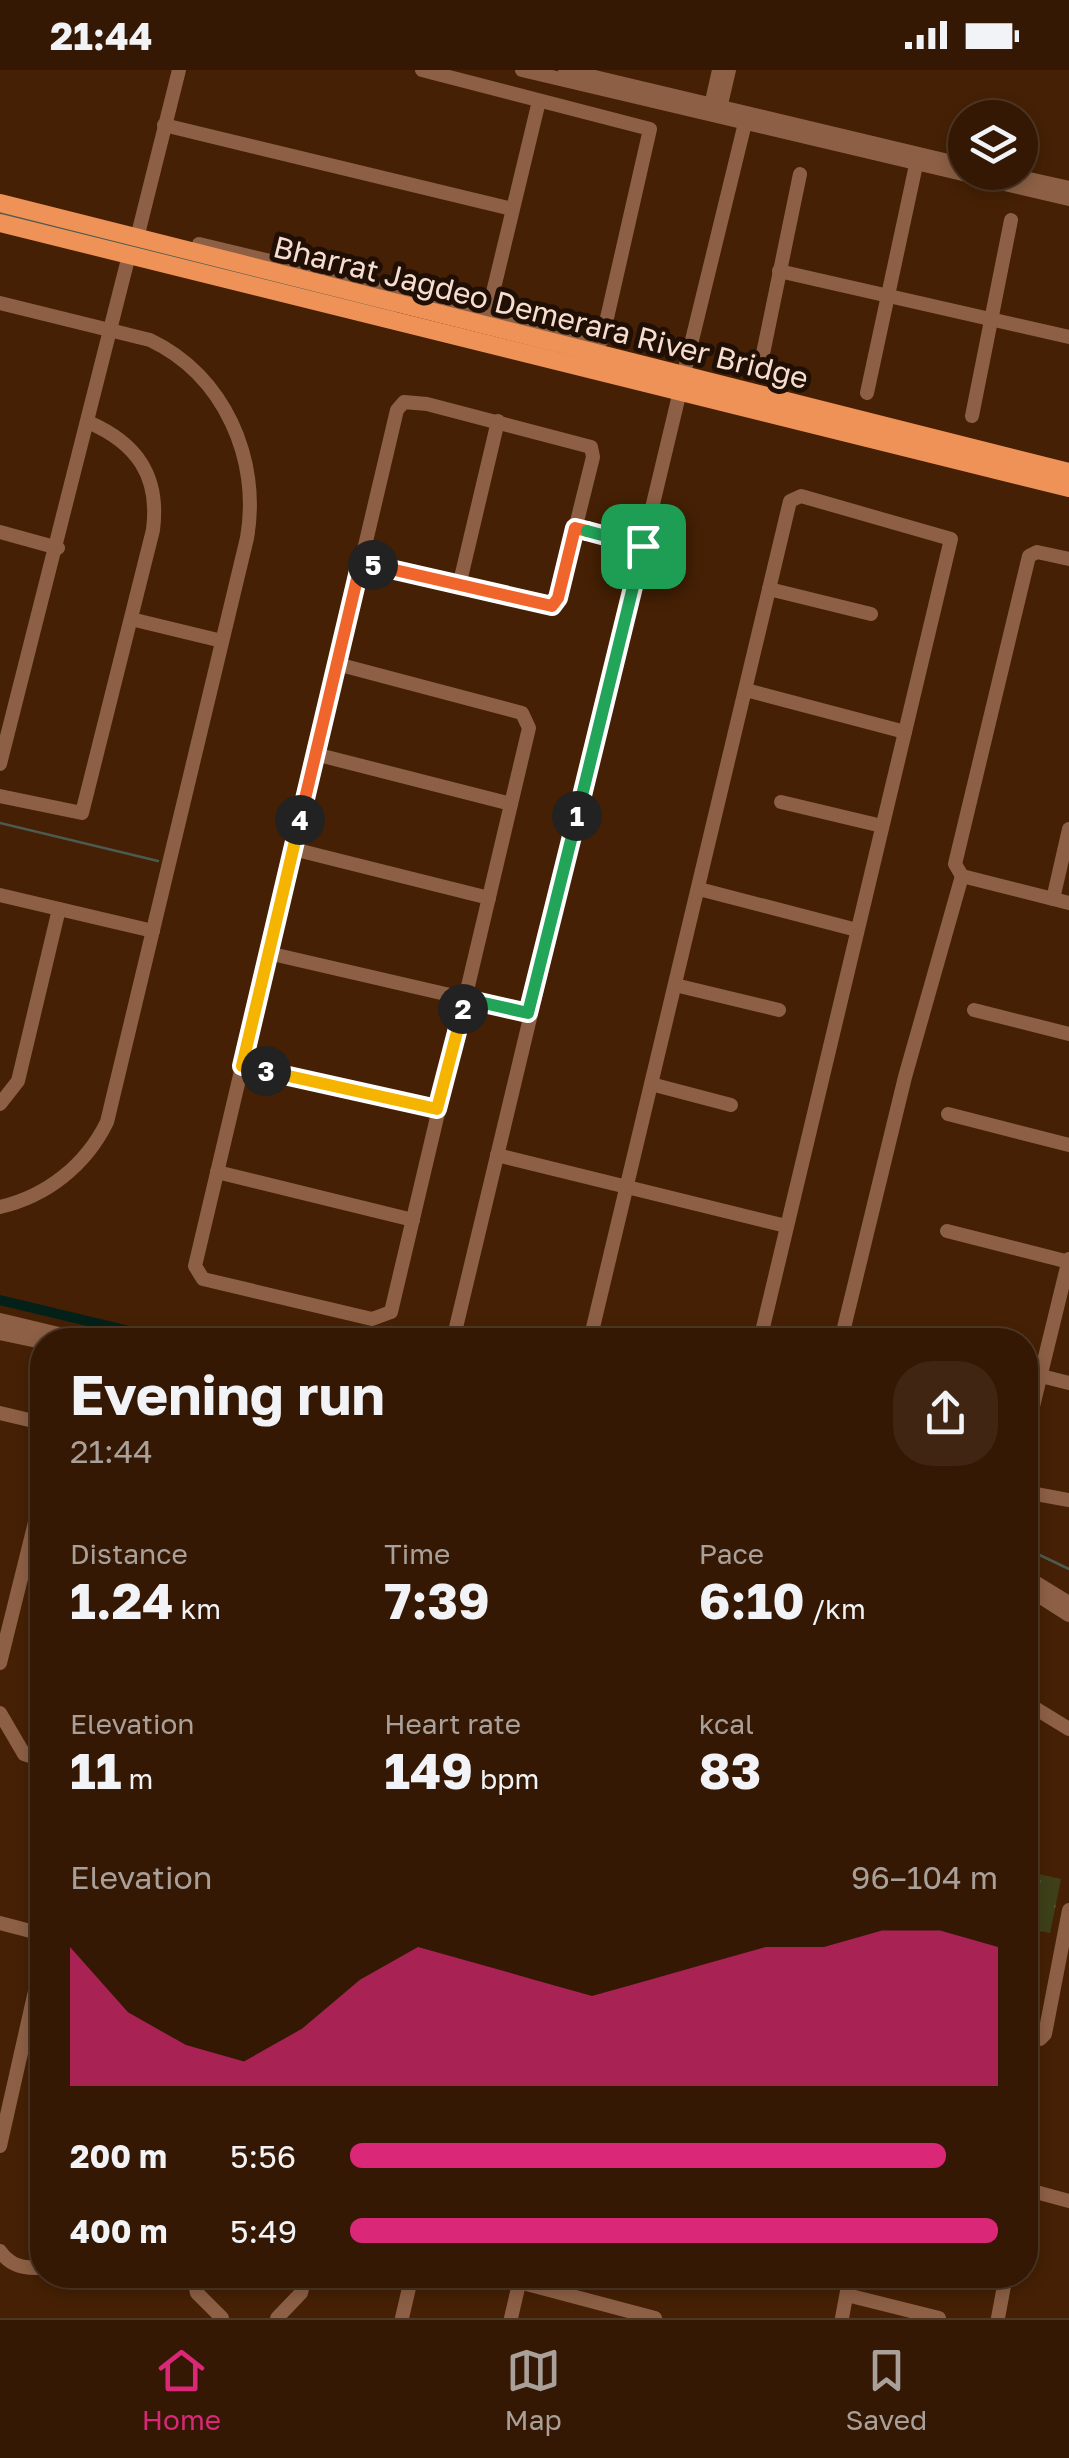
<!DOCTYPE html>
<meta charset="utf-8">
<style>
:root{--surface:#341803;--page:#3f2512;--text:#f1f3f6;--muted:#a9a09a;--line:#4e3725;--accent:#db2777}
body{margin:0;font-family:"Golos Text",sans-serif;background:var(--page);color:var(--text);height:100vh;display:flex;flex-direction:column;font-size:38px;white-space:nowrap}
*{box-sizing:border-box;margin:0}
p{font-size:32px;color:var(--muted)}
.icon{flex:none;width:55px;height:55px;fill:none;stroke:currentColor;stroke-width:2;stroke-linecap:round;stroke-linejoin:round}
.map{position:relative;flex:1;overflow:hidden}
.panel{position:absolute;left:30px;top:1258px;width:1008px;height:960px;display:flex;flex-direction:column;background:var(--surface);border-radius:40px;box-shadow:0 5px 15px #0003,0 0 0 2px var(--line)}
.panel>*{flex:none}
.controls{position:absolute;left:948px;top:30px;display:grid;gap:20px}
.controls a{display:grid;place-items:center;width:90px;height:90px;border-radius:50%;background:var(--surface);box-shadow:0 5px 15px #0003,0 0 0 2px var(--line);font-size:50px}
.pin{position:absolute;display:grid;place-items:center;width:85px;height:85px;color:#fff;margin:-42px;border-radius:20px;box-shadow:0 5px 15px #0006}
.km{position:absolute;width:50px;height:50px;margin:-25px;border-radius:50%;background:#222;color:#fff;font-size:28px;line-height:50px;text-align:center}
.round{display:grid;place-items:center;flex:none;width:105px;height:105px;border-radius:40px;background:var(--page)}
.headline{display:flex;align-items:center;justify-content:space-between;height:170px;padding:0 40px}
h1{font-size:55px;font-weight:700;line-height:75px}
.metrics{display:grid;grid-template-columns:repeat(3,1fr);gap:15px;height:170px;padding:10px 40px}
.metrics div{display:grid;align-content:center}
.metrics b{font-size:50px;font-weight:700}
.metrics small{font-size:28px;font-weight:400}
.metrics p{font-size:28px}
.chart{height:280px;padding:20px 40px}
.chart p{display:flex;justify-content:space-between}
.chart svg{width:100%;height:180px;margin-top:10px;fill:var(--accent);opacity:.7}
ul{padding:0 40px;list-style:none;font-size:32px}
li{display:grid;grid-template-columns:160px 120px 1fr;align-items:center;height:75px}
li i{height:25px;border-radius:12px;background:var(--accent)}
.status{display:flex;justify-content:space-between;align-items:center;height:70px;padding:0 50px;background:var(--surface);direction:ltr}
.status svg{height:28px;fill:currentColor}
.dock{display:flex;justify-content:space-around;align-items:center;height:140px;border-top:2px solid var(--line);background:var(--surface);font-size:28px;color:var(--muted)}
.dock a{display:grid;justify-items:center;gap:5px}
.dock .current{color:var(--accent)}
.map>svg:first-child{display:block}
</style>
<div class="status"><b>21:44</b><svg viewBox="0 0 49 12"><path d="M0 12V9h3v3zM5 12V6h3v6zM10 12V3h3v9zM15 12V0h3v12zM26 1h20v11H26zM47 4h2v5h-2z"/></svg></div>
<div class="map">
<svg width="1069" height="2248" viewBox="0 0 1069 2248">
<defs>
<pattern id="park-tufts" width="24" height="20" patternUnits="userSpaceOnUse" patternTransform="scale(2.5)"><rect width="24" height="20" fill="#3e4019"/><path d="M3 7l-1-3M5 7V3M7 7l1-3M15 17l-1-3M17 17v-4M19 17l1-3" fill="none" stroke="#5b5b39"/></pattern>
</defs>
<rect width="100%" height="100%" fill="#452004"/>
<path fill="url(#park-tufts)" d="M1025,1801L1061,1809L1050,1863L1025,1858Z"/>
<g fill="none" stroke-linecap="round" stroke-linejoin="round">
<g stroke="#4c5a50" stroke-width="2.5">
<path d="M0,143L394,242"/>
<path d="M0,753L158,791"/>
<path d="M1025,1478L1069,1499"/>
</g>
<path stroke="#032119" stroke-width="10" d="M0,1230L167,1270"/>
<g stroke="#8d6045" stroke-width="14">
<path d="M522,0L1069,129"/>
<path d="M565,0L965,95"/>
<path d="M710,40L719,0"/>
<path d="M719,43L729,0"/>
<path d="M164,55L512,139"/>
<path d="M997,102L1069,118"/>
<path d="M137,168L179,0"/>
<path d="M199,174L602,270L650,59L422,0"/>
<path d="M779,201L1069,267"/>
<path d="M0,233L150,270C224,305 261,389 247,468L107,1052C86,1095 47,1126 0,1137"/>
<path d="M488,243L539,31"/>
<path d="M760,298L800,104"/>
<path d="M683,307L747,45"/>
<path d="M867,323L916,95"/>
<path d="M972,346L1011,150"/>
<path d="M575,457L643,476"/>
<path d="M0,462L58,478"/>
<path d="M1069,489L1037,482L1029,486L955,794L962,806L1069,833"/>
<path d="M459,516L498,351"/>
<path d="M769,519L871,544"/>
<path d="M131,549L222,571"/>
<path d="M337,594L522,643L529,658L391,1242L372,1249L203,1209L195,1196L397,340L404,332L427,334L591,377L593,387L558,528L552,535L361,492"/>
<path d="M746,620L905,662"/>
<path d="M315,684L511,734"/>
<path d="M0,694L129,185"/>
<path d="M0,726L82,743L153,460C160,406 137,373 88,352"/>
<path d="M781,732L882,756"/>
<path d="M293,779L489,828"/>
<path d="M699,819L857,860"/>
<path d="M0,825L153,861"/>
<path d="M1053,829L1069,759"/>
<path d="M268,883L528,943"/>
<path d="M675,915L779,940"/>
<path d="M974,940L1069,964"/>
<path d="M242,996L437,1039"/>
<path d="M651,1014L731,1035"/>
<path d="M0,1034L18,1011L59,839"/>
<path d="M948,1044L1069,1075"/>
<path d="M497,1085L786,1156"/>
<path d="M217,1102L413,1150"/>
<path d="M947,1161L1069,1192"/>
<path d="M0,1250L84,1270"/>
<path d="M0,1263L42,1272"/>
<path d="M453,1270L680,321"/>
<path d="M590,1270L790,431L801,426L951,469L760,1270"/>
<path d="M841,1270L905,1007L962,806"/>
<path d="M1025,1302L1069,1313"/>
<path d="M0,1343L42,1353"/>
<path d="M1025,1369L1069,1189"/>
<path d="M1025,1422L1069,1430"/>
<path d="M1025,1506L1069,1533"/>
<path d="M1025,1517L1069,1545"/>
<path d="M0,1593L42,1424"/>
<path d="M1025,1632L1069,1659"/>
<path d="M0,1643L24,1684L42,1690"/>
<path d="M0,1853L42,1864"/>
<path d="M1025,1969H1040L1045,1964L1069,1840"/>
<path d="M0,2076L42,1890"/>
<path d="M1025,2119L1069,2131"/>
<path d="M0,2181C11,2197 24,2198 42,2198"/>
<path d="M193,2205L197,2223L222,2248"/>
<path d="M519,2212L655,2248"/>
<path d="M847,2225L939,2248"/>
<path d="M277,2248L301,2223L305,2205"/>
<path d="M402,2248L412,2205"/>
<path d="M511,2248L521,2205"/>
<path d="M842,2248L850,2205"/>
<path d="M998,2248L1006,2205"/>
</g>
<g stroke="#ee9257" stroke-width="18">
<path d="M0,133L1069,402"/>
<path d="M0,153L1069,418"/>
</g>
</g>
<g fill="none" stroke-linecap="round" stroke-linejoin="round">
<g stroke="#fff" stroke-width="20">
<path id="split-1" d="M577,746L643,476"/>
</g>
<g stroke="#fff" stroke-width="20">
<path id="split-2" d="M463,939L466,929L528,943L577,746"/>
</g>
<g stroke="#fff" stroke-width="20">
<path id="split-3" d="M266,1001L437,1039L463,939"/>
</g>
<g stroke="#fff" stroke-width="20">
<path id="split-4" d="M266,1001L242,996L300,750"/>
</g>
<g stroke="#fff" stroke-width="20">
<path id="split-5" d="M300,750L361,492L373,495"/>
</g>
<g stroke="#fff" stroke-width="20">
<path id="split-6" d="M373,495L552,536L558,528L575,458L587,461"/>
</g>
<g stroke="#fff" stroke-width="20">
<path id="split-7" d="M587,461L643,476"/>
</g>
<use href="#split-1" stroke="#22a559" stroke-width="12"/>
<use href="#split-2" stroke="#22a559" stroke-width="12"/>
<use href="#split-3" stroke="#f5b400" stroke-width="12"/>
<use href="#split-4" stroke="#f5b400" stroke-width="12"/>
<use href="#split-5" stroke="#f0652b" stroke-width="12"/>
<use href="#split-6" stroke="#f0652b" stroke-width="12"/>
<use href="#split-7" stroke="#22a559" stroke-width="12"/>
</g>
<g text-anchor="middle" dominant-baseline="central" stroke-width="10" stroke-linejoin="round" paint-order="stroke">
<g font-size="30" fill="#f8ded0" stroke="#200f05">
<text transform="translate(541 242) rotate(14)">Bharrat Jagdeo Demerara River Bridge</text>
</g>
</g>
</svg>
<div class="controls">
<a><svg class="icon" aria-label="layers" viewBox="0 0 24 24"><path d="M12 4l9 5-9 5-9-5zM3 14l9 5 9-5"/></svg></a>
</div>
<div class="pin" style="left:643px;top:476px;background:#1e9e55"><svg class="icon" aria-label="arrive" viewBox="0 0 24 24"><path d="M6 21V4h12l-3 4 3 4H6"/></svg></div>
<b class="km" style="left:577px;top:746px">1</b>
<b class="km" style="left:463px;top:939px">2</b>
<b class="km" style="left:266px;top:1001px">3</b>
<b class="km" style="left:300px;top:750px">4</b>
<b class="km" style="left:373px;top:495px">5</b>
<section class="panel">
<div class="headline"><div><h1>Evening run</h1><p>21:44</p></div><a class="round"><svg class="icon" aria-label="share" viewBox="0 0 24 24"><path d="M12 15V3M7 8l5-5 5 5M5 13v7h14v-7"/></svg></a></div>
<div class="metrics">
<div><p>Distance</p><b>1.24<small> km</small></b></div>
<div><p>Time</p><b>7:39</b></div>
<div><p>Pace</p><b>6:10<small> /km</small></b></div>
</div>
<div class="metrics">
<div><p>Elevation</p><b>11<small> m</small></b></div>
<div><p>Heart rate</p><b>149<small> bpm</small></b></div>
<div><p>kcal</p><b>83</b></div>
</div>
<div class="chart"><p><span>Elevation</span>96–104 m</p>
<svg viewBox="0 0 160 44" preserveAspectRatio="none"><path d="M0 44V10L10 26L20 34L30 38L40 30L50 18L60 10L70 14L80 18L90 22L100 18L110 14L120 10L130 10L140 6L150 6L160 10V44z"/></svg>
</div>
<ul>
<li><b>200 m</b>5:56<i style="width:92%"></i></li>
<li><b>400 m</b>5:49<i style="width:100%"></i></li>
</ul>
</section>
</div>
<nav class="dock">
<a class="current"><svg class="icon" aria-label="home" viewBox="0 0 24 24"><path d="M3 11l9-7 9 7M6 9v11h12V9"/></svg>Home</a>
<a><svg class="icon" aria-label="map" viewBox="0 0 24 24"><path d="M3 6l6-2 6 2 6-2v14l-6 2-6-2-6 2zM9 4v14M15 6v14"/></svg>Map</a>
<a><svg class="icon" aria-label="saved" viewBox="0 0 24 24"><path d="M7 4h10v16l-5-4-5 4z"/></svg>Saved</a>
</nav>
